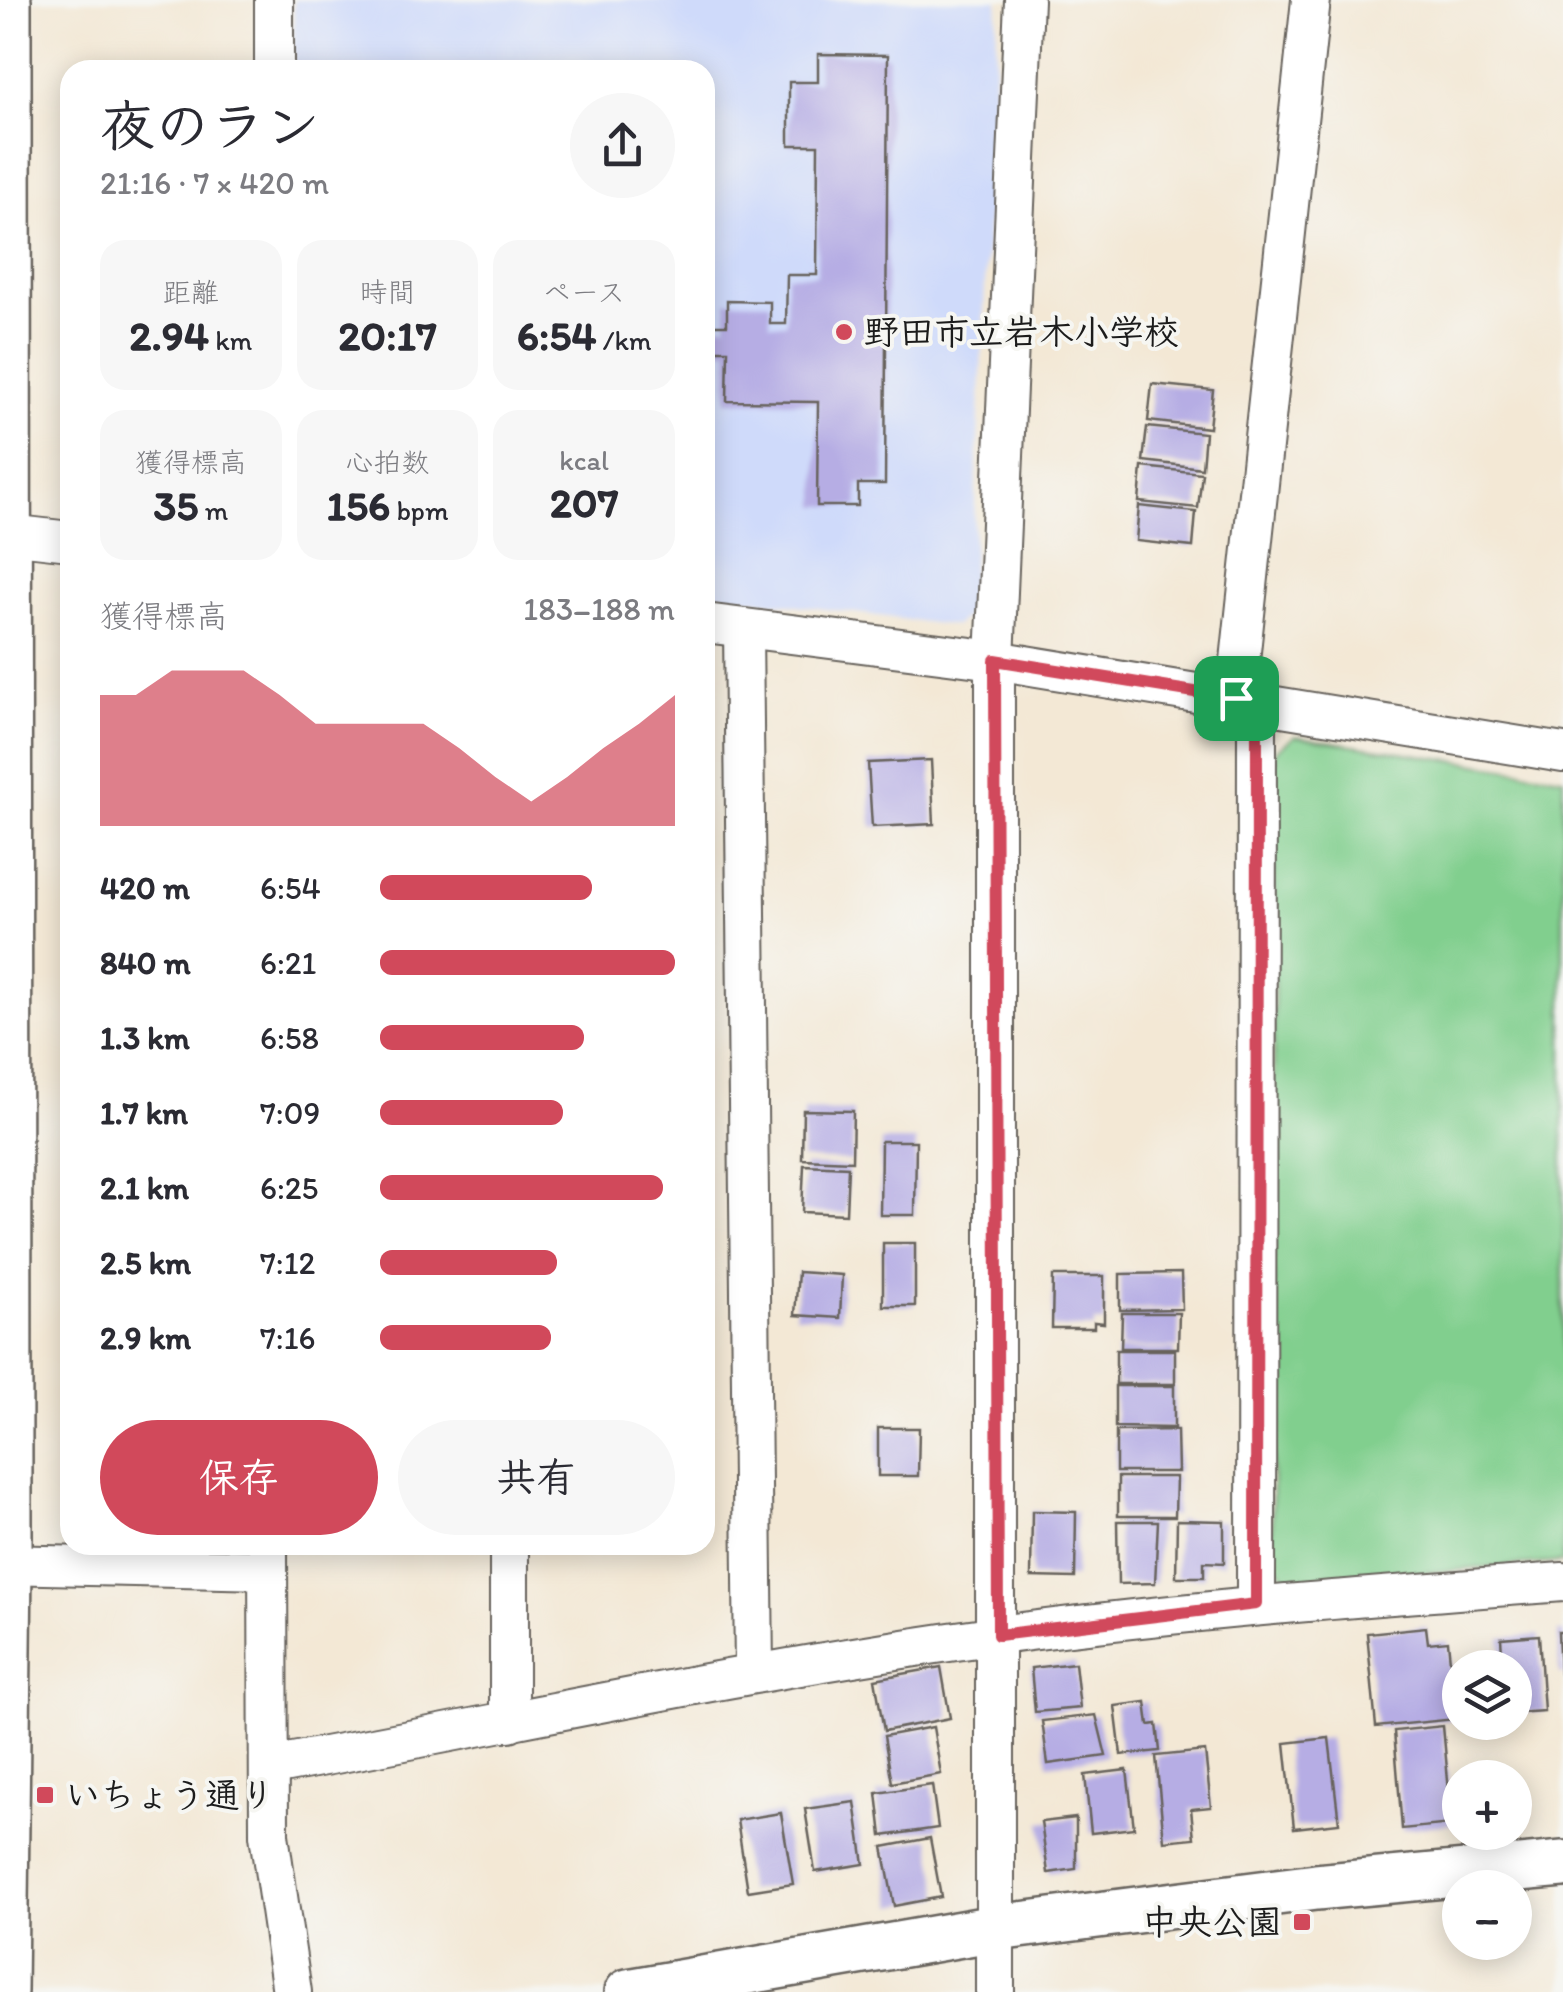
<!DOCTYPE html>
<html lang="ja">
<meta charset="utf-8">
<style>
:root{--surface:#fff;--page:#f7f7f7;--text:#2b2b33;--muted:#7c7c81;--accent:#d1495b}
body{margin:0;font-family:Itim,"Klee One",sans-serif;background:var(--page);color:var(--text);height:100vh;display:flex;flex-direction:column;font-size:38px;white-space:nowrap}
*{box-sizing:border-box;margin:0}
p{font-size:32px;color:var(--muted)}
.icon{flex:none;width:55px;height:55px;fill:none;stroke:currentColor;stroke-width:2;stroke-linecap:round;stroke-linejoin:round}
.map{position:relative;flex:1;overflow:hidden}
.panel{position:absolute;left:60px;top:60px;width:655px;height:1495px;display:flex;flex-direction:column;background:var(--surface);border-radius:30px;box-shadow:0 5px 25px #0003}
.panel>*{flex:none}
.controls{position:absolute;left:1442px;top:1650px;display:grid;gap:20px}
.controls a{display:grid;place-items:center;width:90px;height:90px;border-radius:50%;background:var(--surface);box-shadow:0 5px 25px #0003;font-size:50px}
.pin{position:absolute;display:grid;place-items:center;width:85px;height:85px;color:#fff;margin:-42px;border-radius:20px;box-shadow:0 5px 15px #0006}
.round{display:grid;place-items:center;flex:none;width:105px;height:105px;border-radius:52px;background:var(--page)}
.headline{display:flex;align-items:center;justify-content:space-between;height:170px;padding:0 40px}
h1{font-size:55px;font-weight:700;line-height:75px}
.metrics{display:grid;grid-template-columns:repeat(3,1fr);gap:15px;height:170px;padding:10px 40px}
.metrics div{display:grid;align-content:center;border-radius:25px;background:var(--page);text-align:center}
.metrics b{font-size:42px;font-weight:700}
.metrics small{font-size:28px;font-weight:400}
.metrics p{font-size:28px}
.chart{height:280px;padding:20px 40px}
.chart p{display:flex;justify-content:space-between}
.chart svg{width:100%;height:180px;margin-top:10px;fill:var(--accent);opacity:.7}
.cta{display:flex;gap:20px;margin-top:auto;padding:20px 40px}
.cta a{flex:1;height:115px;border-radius:60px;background:var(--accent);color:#fff;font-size:40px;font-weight:700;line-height:115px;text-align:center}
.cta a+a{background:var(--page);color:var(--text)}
ul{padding:0 40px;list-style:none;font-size:32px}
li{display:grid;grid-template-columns:160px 120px 1fr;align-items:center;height:75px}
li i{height:25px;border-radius:12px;background:var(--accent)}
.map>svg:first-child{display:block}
</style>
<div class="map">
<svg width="1563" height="1992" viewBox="0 0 1563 1992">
<rect width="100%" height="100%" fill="#f6f6f2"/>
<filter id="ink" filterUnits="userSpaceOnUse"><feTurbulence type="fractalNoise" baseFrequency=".01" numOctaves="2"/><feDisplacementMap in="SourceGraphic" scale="20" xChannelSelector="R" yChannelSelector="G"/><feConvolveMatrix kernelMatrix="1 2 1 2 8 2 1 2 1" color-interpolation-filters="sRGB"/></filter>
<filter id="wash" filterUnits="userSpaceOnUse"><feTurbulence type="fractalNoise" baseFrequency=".0048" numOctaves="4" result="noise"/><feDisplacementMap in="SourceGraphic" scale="40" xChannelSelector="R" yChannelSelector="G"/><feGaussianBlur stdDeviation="2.25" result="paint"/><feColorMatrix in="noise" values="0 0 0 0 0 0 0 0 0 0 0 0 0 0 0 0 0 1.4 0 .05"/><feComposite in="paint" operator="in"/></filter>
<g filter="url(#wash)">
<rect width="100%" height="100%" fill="#f3e8d5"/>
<path fill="#cfdafa" d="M294,0H998L970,612L955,626L705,593V70H293Z"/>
<path fill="#81cf8e" stroke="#4e7655" stroke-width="2.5" d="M1295,736L1563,777V1562L1294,1583L1272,1563L1275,751Z"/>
<g id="blocks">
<g fill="#b6ade4">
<path d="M818,54L888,55L885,484H858V506H817L818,402L727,401L728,350H705V325H727V301L770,302V324H786L787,275H817L818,145H789V82H818Z"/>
<path d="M1152,384L1213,390L1209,428L1148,421Z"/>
<path d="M1147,427L1205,433L1202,468L1143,461Z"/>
<path d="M1142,467L1202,473L1198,508L1139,502Z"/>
<path d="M1139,506L1196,512L1193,547L1136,541Z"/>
<path d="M931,760L934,824L872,827L868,763Z"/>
<path d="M803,1110L853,1111L852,1161L802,1159Z"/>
<path d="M881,1141H916L915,1215H880Z"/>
<path d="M804,1165L848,1167L846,1214L802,1212Z"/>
<rect x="883" y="1243" width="32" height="63"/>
<path d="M798,1272L842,1275L840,1318L795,1315Z"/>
<path d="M1181,1273L1182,1309L1120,1310V1274Z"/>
<path d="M1053,1276H1104V1323L1094,1322V1328H1052Z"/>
<path d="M1122,1313H1179L1178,1348H1121Z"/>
<rect x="1116" y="1350" width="59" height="34"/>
<path d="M1115,1386H1174V1428L1115,1427Z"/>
<path d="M878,1428H919L918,1476H878Z"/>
<path d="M1177,1430L1178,1472H1116V1431Z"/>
<path d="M1118,1477H1176L1175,1516H1118Z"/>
<path d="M1032,1511L1076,1512L1075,1578L1031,1577Z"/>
<path d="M1177,1520L1224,1521V1563L1204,1562V1577H1176Z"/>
<path d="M1117,1521H1158L1155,1583L1118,1584Z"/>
<path d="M1426,1627L1428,1643L1448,1641L1456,1719L1376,1727L1367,1633Z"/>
<path d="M1558,1632H1563V1674H1560Z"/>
<path d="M1539,1635L1544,1711L1515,1713V1668H1503L1501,1638Z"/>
<path d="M1075,1663L1080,1708L1035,1712L1031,1668Z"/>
<path d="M941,1667L950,1718L884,1731L875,1679Z"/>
<path d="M1146,1702L1149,1725L1157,1724L1160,1751L1121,1755L1115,1706Z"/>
<path d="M1096,1715L1106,1756L1048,1764L1042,1721Z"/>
<path d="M1443,1726L1452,1824L1402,1829L1394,1731Z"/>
<path d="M933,1727L941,1774L892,1783L884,1736Z"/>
<path d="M1329,1738L1339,1823L1294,1828L1285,1743Z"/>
<path d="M1205,1751L1211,1807L1191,1809L1194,1838L1164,1841L1156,1756Z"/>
<path d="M1127,1770L1134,1828L1091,1833L1085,1775Z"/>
<path d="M932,1785L938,1828L882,1836L877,1793Z"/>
<path d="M855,1802L864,1864L815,1872L805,1809Z"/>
<path d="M781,1813L793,1884L748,1891L737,1820Z"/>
<path d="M1076,1818V1869L1048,1873L1041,1822Z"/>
<path d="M930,1838L941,1897L894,1906L883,1847Z"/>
</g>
</g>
</g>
<g filter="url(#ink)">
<use href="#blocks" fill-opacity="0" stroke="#67635d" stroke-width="2.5"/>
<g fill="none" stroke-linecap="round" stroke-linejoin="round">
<g stroke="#67635d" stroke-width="42">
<g id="minor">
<path d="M274,70V0"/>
<path d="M0,533L70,541"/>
<path d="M705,623L995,660L1563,753"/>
<path d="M743,628L754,1673"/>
<path d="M1236,698L1311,0"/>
<path d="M268,1545L269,1835L292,1992"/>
<path d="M509,1545V1722"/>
<path d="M0,1564L268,1570"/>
<path d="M1256,1605L1257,702"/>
<path d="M271,1766C514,1722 755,1668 999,1635C1187,1610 1375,1596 1563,1582"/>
<path d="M995,1992V660L1024,0"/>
</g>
</g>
<g stroke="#67635d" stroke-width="50">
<g id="tertiary">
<path d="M4,1992L9,1565L8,0"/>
<path d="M628,1992L996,1928L1316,1887L1563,1864"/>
</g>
</g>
<use href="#minor" stroke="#fff" stroke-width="38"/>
<use href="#tertiary" stroke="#fff" stroke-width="45"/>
</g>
</g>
<g fill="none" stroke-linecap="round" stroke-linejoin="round" filter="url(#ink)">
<g stroke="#fff" stroke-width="20">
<path id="route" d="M995,660L1257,702L1256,1604L998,1635Z"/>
</g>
<use href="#route" stroke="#d1495b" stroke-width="12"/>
</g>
<g fill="#d1495b" stroke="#f6f6f2" stroke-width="4">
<circle cx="844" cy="332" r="10"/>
<rect x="35" y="1785" width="20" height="20" rx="5"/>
<rect x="1292" y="1912" width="20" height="20" rx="5"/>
</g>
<g text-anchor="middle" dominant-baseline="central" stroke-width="8" stroke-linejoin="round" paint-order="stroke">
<g font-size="35" font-weight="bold" fill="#1c1c1c" stroke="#f6f6f2" text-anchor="start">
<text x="864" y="332">野田市立岩木小学校</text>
<text x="65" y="1795">いちょう通り</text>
<text x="1282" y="1922" text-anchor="end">中央公園</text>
</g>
</g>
</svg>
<div class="controls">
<a><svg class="icon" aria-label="layers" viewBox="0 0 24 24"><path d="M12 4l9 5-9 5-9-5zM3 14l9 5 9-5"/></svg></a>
<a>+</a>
<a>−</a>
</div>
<div class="pin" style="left:1236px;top:698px;background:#1e9e55"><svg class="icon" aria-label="arrive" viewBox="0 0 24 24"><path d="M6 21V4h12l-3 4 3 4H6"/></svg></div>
<section class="panel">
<div class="headline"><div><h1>夜のラン</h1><p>21:16 · 7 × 420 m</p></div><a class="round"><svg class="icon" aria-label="share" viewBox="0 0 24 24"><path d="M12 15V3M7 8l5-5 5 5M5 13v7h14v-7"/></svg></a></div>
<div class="metrics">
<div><p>距離</p><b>2.94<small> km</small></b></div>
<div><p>時間</p><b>20:17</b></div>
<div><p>ペース</p><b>6:54<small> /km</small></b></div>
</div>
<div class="metrics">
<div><p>獲得標高</p><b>35<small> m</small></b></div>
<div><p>心拍数</p><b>156<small> bpm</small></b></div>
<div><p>kcal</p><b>207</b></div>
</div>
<div class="chart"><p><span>獲得標高</span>183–188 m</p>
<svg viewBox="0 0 160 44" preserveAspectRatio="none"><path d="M0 44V12L10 12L20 6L30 6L40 6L50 12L60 19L70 19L80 19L90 19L100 25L110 32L120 38L130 32L140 25L150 19L160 12V44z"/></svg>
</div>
<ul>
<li><b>420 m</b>6:54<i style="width:72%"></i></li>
<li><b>840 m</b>6:21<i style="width:100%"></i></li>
<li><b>1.3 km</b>6:58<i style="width:69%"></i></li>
<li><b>1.7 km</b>7:09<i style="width:62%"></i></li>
<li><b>2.1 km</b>6:25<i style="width:96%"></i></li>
<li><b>2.5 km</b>7:12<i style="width:60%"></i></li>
<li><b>2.9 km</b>7:16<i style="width:58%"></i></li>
</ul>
<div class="cta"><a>保存</a><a>共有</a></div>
</section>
</div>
